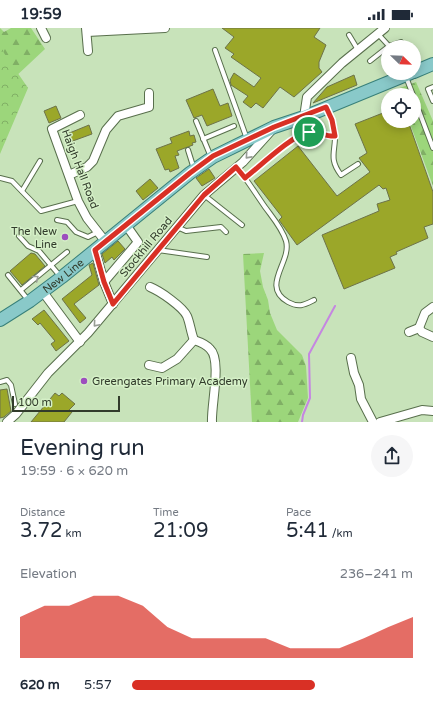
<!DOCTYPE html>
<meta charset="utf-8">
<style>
:root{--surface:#fff;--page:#f6f6f7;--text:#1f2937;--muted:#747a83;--accent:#d93025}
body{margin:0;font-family:"Varela Round",sans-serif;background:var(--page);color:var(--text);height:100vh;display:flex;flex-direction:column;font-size:15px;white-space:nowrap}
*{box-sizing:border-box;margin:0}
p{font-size:13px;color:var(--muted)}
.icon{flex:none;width:22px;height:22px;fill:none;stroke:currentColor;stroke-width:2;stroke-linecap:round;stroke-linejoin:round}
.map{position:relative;height:394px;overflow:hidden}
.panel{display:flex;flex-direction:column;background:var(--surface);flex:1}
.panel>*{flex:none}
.needle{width:26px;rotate:113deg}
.fabs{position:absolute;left:381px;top:12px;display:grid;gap:8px}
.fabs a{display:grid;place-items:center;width:40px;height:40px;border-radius:50%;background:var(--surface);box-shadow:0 2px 10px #0003;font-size:20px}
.scale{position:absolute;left:12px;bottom:10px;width:108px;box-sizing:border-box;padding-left:4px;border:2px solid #313b2b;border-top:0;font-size:11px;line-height:14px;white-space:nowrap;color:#313b2b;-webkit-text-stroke:3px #d5f0c7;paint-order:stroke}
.pin{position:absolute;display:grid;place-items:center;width:34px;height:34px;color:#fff;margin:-17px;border:2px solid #fff;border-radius:50%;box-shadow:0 1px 4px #0007}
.round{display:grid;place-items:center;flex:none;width:42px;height:42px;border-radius:21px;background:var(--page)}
.head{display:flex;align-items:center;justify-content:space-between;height:68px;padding:0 20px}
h1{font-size:22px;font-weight:600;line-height:30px}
.figures{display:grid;grid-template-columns:repeat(3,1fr);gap:6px;height:68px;padding:4px 20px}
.figures div{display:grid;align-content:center}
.figures b{font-size:20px;font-weight:600}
.figures small{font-size:11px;font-weight:400}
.figures p{font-size:11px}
.chart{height:112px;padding:8px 20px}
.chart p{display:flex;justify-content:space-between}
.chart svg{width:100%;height:72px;margin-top:4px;fill:var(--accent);opacity:.7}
ul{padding:0 20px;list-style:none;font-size:13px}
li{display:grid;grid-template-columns:64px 48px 1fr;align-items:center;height:30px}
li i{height:10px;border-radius:5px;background:var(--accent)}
.status{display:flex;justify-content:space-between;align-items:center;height:28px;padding:0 20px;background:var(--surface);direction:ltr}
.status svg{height:11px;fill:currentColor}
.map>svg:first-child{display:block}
</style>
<div class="status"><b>19:59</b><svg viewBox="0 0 49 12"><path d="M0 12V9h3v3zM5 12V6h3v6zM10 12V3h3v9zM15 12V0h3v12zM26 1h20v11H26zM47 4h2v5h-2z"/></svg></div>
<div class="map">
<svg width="433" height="394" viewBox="0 0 433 394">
<defs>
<pattern id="forest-firs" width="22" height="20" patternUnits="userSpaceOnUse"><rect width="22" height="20" fill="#9cd67b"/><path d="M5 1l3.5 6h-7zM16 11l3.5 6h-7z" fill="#80af65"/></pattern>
<pattern id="park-crowns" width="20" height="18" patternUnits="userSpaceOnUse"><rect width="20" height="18" fill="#9cd67b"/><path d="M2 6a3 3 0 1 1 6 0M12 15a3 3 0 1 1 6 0" fill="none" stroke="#80af65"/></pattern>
</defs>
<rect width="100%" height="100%" fill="#c8e3ba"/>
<g fill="url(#forest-firs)">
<path d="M0,0L4,4L11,0H31L45,21L13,51L0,35Z"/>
<path d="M416,54L433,93V158L409,93H414V67H399L397,61Z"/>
<path d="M264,225L260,243L263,259L268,272L270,285L277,302L302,327L306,338L308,370L298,394H252L243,226Z"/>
</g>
<path fill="url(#park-crowns)" d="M0,16L4,25L28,60L0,126Z"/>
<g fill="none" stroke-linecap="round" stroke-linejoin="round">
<path stroke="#c586e1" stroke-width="2" d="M302,394L303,387L310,370L309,326L335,278"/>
</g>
<g fill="#9ba729" stroke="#6d7349">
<path d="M222,0H320L314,9L326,17L319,34V40L322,44L294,69L280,59L263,80L256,75L251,80L243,74L248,68L231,57L230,52L234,45L254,59L261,50L231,29L234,26L225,20L234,9Z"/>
<path d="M354,47L357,57L313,75L327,59Z"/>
<path d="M213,61L220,78L228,75L232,88L207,98L202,87L194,90L186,72Z"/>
<path d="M56,78L61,90L49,95L44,83Z"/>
<path d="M388,83V93H408L433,164V196L424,199L428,210L396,224L397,226L390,229L395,240L344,261L322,207L379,183L377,176L390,172L386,160L383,161L379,157L297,217L279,192L282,189L254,153L298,118L337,168L370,144L359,130L367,125L355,96Z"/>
<path d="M89,97L92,106L70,114L67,106Z"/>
<path d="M189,103L190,108L194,107L196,114L192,115L193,117L177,123L179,127L175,128L179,140L170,144L169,141L165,142L156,121L172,115L170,110Z"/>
<path d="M209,141L215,150L202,158L196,150Z"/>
<path d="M150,151L158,160L143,172L136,163Z"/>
<path d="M118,213L125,221L114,232L112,229L105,235L102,226Z"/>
<path d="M31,225L35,226L45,238L22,257L10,243Z"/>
<path d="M93,235L99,257L74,276L86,290L80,295L62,271L92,247L89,237Z"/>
<path d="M44,282L69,313L56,323L51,316L55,313L40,295L38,297L32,291Z"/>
<path d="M7,361L11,383L4,389L0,390V362Z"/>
<path d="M55,365L59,368L62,365L75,376L69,382L72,384L64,394H31Z"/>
</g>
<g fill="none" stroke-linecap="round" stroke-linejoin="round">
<g stroke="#586f4c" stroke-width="6">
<g id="lane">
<path d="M378,6L389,18"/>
<path d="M349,7L358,22"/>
<path d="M215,22L247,111"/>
<path d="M370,33L389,18L401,14"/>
<path d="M406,49L413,67"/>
<path d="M433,59L428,61L433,73"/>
<path d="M414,70L433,120"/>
<path d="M327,82C331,89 334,97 335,105C336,123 328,130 341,147L358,136"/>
<path d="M196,93L211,129"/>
<path d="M203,111L234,98"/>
<path d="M188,122L194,141"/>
<path d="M237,139C247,152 256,166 265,179C273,190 282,200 286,213C292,234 260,258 288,274C299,280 304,277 314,272"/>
<path d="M0,150L12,153L41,183L78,173"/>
<path d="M245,150C258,140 296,104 311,103C319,103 326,109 335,108"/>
<path d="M22,163L40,133"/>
<path d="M204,167L242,197"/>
<path d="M57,192L67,194L76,204L88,209L98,204"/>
<path d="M177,199L186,203L221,199L226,204"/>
<path d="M19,208L28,218L39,223L60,248"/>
<path d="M158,222L207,229"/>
<path d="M8,247L29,273"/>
<path d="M21,262L67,224"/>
<path d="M0,354L7,352L11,357L15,376"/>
</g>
</g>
<g stroke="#586f4c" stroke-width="10">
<g id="street">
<path d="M41,0L46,10"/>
<path d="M86,0L88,23"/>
<path d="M87,4L165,0"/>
<path d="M80,87L52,101L78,173L87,190L105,213"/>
<path d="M304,89L307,69L342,35L385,0"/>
<path d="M69,147L87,139L93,133L106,102L118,88L149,79V65"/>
<path d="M95,222L104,254L113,276"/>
<path d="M104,254L138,214L126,197"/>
<path d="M150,259C160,263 183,279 187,288C190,295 191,305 194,312C200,314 206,316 210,321C222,332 211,377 212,394"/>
<path d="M43,264L80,314"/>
<path d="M433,279L425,285L419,300L422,304L433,309"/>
<path d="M409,304L419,300"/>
<path d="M351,330L354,345L359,357L361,371L373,394"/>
<path d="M149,337L162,340L177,331L194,312"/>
<path d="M7,394L16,386L48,345L88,305L204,167L243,134L270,104"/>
<path d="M380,394L422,382L433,383"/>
</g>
</g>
<g stroke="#38807a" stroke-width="14">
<g id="primary">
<path d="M414,44L433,36"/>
<path id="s1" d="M0,292L30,273L62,249L190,145L213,129L274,99L304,89L411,45"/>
</g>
</g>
<use href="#lane" stroke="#fff" stroke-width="4"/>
<use href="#street" stroke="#fff" stroke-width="8"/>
<use href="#primary" stroke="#89c9c9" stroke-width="12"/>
</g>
<defs><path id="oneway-chevron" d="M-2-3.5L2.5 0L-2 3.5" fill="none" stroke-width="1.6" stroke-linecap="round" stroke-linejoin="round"/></defs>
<g stroke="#989d95">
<use href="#oneway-chevron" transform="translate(248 128) rotate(132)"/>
<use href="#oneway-chevron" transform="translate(36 250) rotate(-38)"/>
<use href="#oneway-chevron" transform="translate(96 296) rotate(131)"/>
</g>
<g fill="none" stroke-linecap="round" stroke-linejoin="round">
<g stroke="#fff" stroke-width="8">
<path id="route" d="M326,79L332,92L335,108C325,109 317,102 308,104C293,107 259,139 245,150L236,139L204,167L113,276L104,254L95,222L190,145L213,128L274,99Z"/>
</g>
<use href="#route" stroke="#d93025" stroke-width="5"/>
</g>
<g fill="#9d4ebe" stroke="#d5f0c7" stroke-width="1.5">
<circle cx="65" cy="209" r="4"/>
<circle cx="84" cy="353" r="4"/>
</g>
<g text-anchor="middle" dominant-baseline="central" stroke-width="3" stroke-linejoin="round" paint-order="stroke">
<g font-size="11" fill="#313b2b" stroke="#d5f0c7">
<text transform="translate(80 141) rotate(69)">Haigh Hall Road</text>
<text transform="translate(146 219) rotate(-50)">Stockhill Road</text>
<text stroke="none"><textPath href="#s1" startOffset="77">New Line</textPath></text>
</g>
<g font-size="11" fill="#313b2b" stroke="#d5f0c7" text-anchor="end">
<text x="57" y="203">The New<tspan x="57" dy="13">Line</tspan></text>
<text x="92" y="353" text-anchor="start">Greengates Primary Academy</text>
</g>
</g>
</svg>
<div class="fabs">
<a><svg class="needle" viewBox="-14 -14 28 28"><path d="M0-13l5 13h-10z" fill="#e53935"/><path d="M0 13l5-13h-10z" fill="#747a83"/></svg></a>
<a><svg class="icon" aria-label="locate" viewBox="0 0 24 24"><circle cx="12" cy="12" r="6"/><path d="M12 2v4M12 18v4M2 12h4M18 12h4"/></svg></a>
</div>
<div class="scale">100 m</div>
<div class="pin" style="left:309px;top:104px;background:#1e9e55"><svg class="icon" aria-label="arrive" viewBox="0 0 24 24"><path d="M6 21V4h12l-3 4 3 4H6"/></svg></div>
</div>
<section class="panel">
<div class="head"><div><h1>Evening run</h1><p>19:59 · 6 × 620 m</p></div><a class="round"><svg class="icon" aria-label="share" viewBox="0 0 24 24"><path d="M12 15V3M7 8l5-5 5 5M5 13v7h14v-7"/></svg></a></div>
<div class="figures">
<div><p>Distance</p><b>3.72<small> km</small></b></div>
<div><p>Time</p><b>21:09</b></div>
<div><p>Pace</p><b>5:41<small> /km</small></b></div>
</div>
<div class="chart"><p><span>Elevation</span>236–241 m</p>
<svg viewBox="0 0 160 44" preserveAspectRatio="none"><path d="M0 44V19L10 12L20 12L30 6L40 6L50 12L60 25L70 32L80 32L90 32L100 32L110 38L120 38L130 38L140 32L150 25L160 19V44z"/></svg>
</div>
<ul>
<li><b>620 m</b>5:57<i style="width:65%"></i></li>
</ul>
</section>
